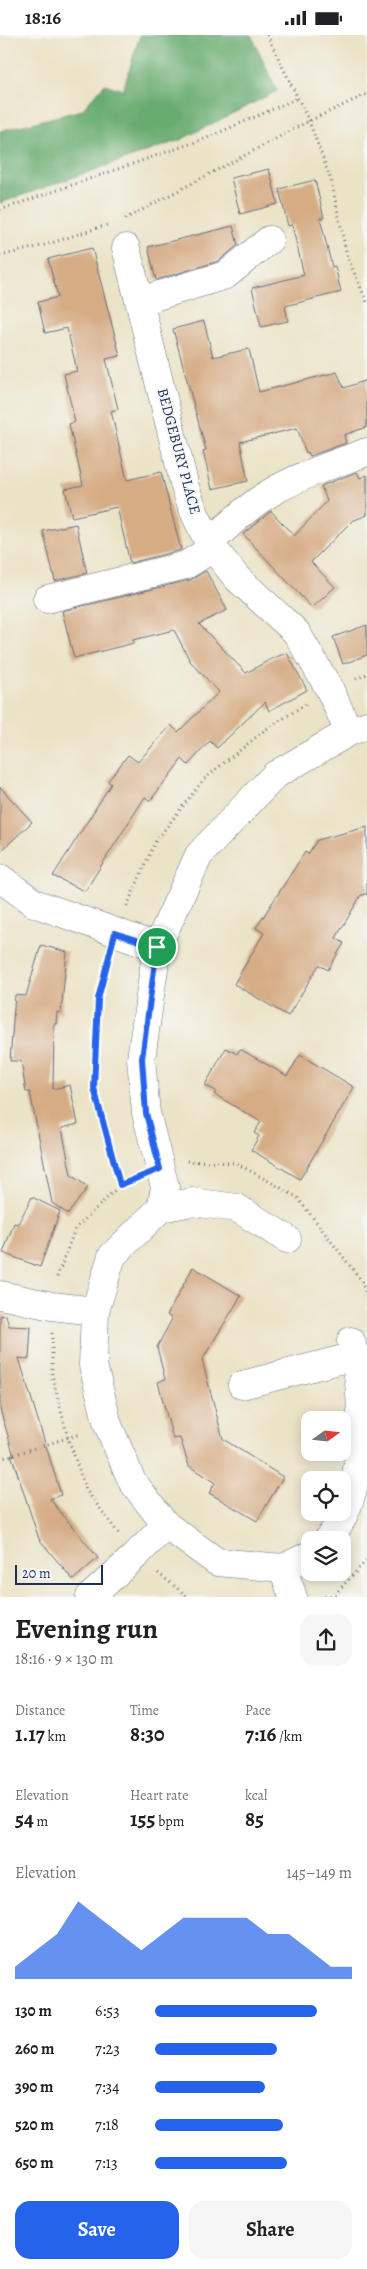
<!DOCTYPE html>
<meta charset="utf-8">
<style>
:root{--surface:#fff;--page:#f6f6f6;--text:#202124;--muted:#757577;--accent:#2563eb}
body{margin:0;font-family:Alegreya,serif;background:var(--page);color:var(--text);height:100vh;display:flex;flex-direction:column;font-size:19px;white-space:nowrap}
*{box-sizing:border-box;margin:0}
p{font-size:16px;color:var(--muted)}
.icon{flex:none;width:28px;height:28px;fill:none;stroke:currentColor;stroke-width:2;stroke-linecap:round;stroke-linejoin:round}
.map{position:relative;height:1562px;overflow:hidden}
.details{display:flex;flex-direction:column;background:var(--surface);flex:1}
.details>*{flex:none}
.needle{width:32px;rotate:75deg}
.fabs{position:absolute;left:301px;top:1376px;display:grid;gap:10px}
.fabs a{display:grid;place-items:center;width:50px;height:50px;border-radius:10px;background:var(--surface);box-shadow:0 2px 12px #0003;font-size:25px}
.scale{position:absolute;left:15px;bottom:12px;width:88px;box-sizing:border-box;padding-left:5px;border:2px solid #1b2f5e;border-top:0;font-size:14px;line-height:18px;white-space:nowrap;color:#1b2f5e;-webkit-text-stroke:4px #f6f6f2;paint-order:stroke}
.pin{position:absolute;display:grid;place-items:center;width:42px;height:42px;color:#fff;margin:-21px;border:2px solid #fff;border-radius:50%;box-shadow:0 1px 5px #0007}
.round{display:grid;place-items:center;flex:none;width:52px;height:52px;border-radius:15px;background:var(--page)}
.summary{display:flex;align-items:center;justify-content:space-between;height:85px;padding:0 15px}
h1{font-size:28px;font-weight:700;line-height:38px}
.figures{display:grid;grid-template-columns:repeat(3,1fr);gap:8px;height:85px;padding:5px 15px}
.figures div{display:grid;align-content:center}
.figures b{font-size:21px;font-weight:700}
.figures small{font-size:14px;font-weight:400}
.figures p{font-size:14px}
.chart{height:140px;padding:10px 15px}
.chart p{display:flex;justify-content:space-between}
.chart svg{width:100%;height:90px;margin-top:5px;fill:var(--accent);opacity:.7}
.primary-button{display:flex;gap:10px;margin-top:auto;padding:10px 15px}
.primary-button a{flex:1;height:58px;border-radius:15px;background:var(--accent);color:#fff;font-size:20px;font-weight:700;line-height:58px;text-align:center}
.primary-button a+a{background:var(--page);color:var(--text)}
ul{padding:0 15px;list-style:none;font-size:16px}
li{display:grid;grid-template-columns:80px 60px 1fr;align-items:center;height:38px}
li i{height:12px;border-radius:6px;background:var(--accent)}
.status{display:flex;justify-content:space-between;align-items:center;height:35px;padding:0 25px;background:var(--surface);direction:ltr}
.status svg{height:14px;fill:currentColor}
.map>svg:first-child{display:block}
</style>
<div class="status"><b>18:16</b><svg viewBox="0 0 49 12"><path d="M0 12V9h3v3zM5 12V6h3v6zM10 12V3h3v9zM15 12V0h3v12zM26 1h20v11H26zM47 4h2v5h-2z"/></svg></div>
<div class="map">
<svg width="367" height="1562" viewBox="0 0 367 1562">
<rect width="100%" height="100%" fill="#f6f6f2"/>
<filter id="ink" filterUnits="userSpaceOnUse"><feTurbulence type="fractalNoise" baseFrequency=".02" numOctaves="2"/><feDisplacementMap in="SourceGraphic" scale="10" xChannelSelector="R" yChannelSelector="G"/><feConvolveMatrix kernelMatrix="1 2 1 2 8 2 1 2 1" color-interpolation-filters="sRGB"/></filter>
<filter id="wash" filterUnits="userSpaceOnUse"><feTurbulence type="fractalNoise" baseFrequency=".0096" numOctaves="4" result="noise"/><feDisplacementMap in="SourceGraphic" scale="20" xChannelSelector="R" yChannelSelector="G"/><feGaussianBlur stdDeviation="1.12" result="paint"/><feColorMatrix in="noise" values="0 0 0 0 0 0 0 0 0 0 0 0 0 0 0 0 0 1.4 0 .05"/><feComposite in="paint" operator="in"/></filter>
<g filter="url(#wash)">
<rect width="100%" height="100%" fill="#ebe3c6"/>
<path fill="#68ab6e" stroke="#426d66" d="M140,0H251L277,56L180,105L0,168V96L82,75L105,49L123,55Z"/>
<g id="blocks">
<g fill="#d6ac85">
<path d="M269,134L278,169L240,179L231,143Z"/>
<path d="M315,145L324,183H320L332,232L335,231L341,257L285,271L288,286L261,292L252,253L304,240L292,190L288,191L279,154Z"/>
<path d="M233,191L238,210L219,226L156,245L148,212Z"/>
<path d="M92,213L120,321L106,324L118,374L111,376L127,445L161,437L181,515L130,528L117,472L72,482L65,454L83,450L69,389L75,387L64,339L77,336L67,293L45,298L38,267L58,262L48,224Z"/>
<path d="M204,286L213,322L249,314L259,357L337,337L344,353L367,345V392L344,400L346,408L310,421L308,417L306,418L297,393L240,407L248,446L212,454L203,416L206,415L173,294Z"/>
<path d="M357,437L360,443L367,440V480L352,486L311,527L335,552L312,573L243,499L271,476L294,501L327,466L321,451Z"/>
<path d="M76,489L87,538L55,546L43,496Z"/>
<path d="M206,536L227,575L199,589L246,638L273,623L287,618L307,655L269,676L265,667L217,713L210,706L188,730L182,724L150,766L145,762L85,856L53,841L111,749L108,746L128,720L138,727L171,690L178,697L219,657L190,626L174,595L133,605L134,608L74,623L62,576L190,545Z"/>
<path d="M367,590V620L343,629L333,602Z"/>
<path d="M0,752L32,787L0,817Z"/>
<path d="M367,792V859L361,860L336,903L344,908L328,935L319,930L288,981L234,949L264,898L256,893L305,817L308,819L317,805Z"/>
<path d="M41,910L67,917L61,978L57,977L56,989H54L53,1054L70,1050L78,1089L62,1093L71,1140L88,1152L68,1179L52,1168L30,1057H26L21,1026H10L15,960L26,961Z"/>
<path d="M226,1013L237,1019L240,1014L287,1041L300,1020L354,1052L300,1144L251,1115L259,1101L254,1098L261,1087L214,1059L216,1056L205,1050Z"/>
<path d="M32,1162L60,1176L40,1232L3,1218L14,1188L18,1189Z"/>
<path d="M193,1232L241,1261L202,1325L223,1404L283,1442L257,1486L209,1458L215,1448L189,1431L180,1403L173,1404L158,1347L165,1344L157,1312L172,1284L167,1280Z"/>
<path d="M6,1280L9,1291L31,1292L29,1324L19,1323L61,1460L50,1464L98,1523L73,1545L39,1504L11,1419L14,1421L0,1374V1281Z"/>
</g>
</g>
</g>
<g filter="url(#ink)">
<use href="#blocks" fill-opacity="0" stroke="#646e82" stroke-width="1"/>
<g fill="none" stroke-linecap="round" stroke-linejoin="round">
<g stroke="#646e82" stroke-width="29">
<g id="minor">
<path d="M126,213L185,452L195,479L209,508L237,543L296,597L330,655L349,697"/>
<path d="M140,266L226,240L269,205"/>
<path d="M209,508C230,489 250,469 275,455C304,439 336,428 367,417"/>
<path d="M47,564L186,530L213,513"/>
<path d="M0,843L34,868L157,912"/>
<path d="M161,1173L192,1167L237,1173L287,1204"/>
<path d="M0,1260L52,1271L95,1276"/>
<path d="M242,1350L355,1321"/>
<path d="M327,1505C367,1463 367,1360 351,1306"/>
<path d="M283,1533L310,1520"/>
<path d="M90,1562L135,1521L166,1490"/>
<path d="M293,1562L283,1533L217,1527L166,1490L132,1446L108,1390L93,1330L95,1276L112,1221L161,1173L165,1152L146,1078L141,1024L157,912L199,820L275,740L349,697L367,690"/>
</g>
</g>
<g stroke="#646e82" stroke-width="3" stroke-dasharray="1 4" stroke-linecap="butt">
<path d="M267,0L309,86L331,145L347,221L367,267"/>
<path d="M0,175L207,103L298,63"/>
<path d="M125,184L309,86L367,59"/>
<path d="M0,221L45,210L110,189"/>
<path d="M356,644L367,639"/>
<path d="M127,871L155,807L204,744L265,695L306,669"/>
<path d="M108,924L98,964L94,1053L120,1150L134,1144"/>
<path d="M187,1126L236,1128L297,1162L361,1245L367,1261"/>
<path d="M57,1242L75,1194L120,1150"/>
<path d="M52,1298V1340L68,1403L86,1455L119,1499"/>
<path d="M0,1424L80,1399"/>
<path d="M158,1538L188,1562"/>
<path d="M325,1562L335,1559L367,1525"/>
</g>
<use href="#minor" stroke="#fff" stroke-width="28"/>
</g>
</g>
<g fill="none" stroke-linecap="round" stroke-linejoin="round" filter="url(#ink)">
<g stroke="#fff" stroke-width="10">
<path id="route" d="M115,898L157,912L142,1024L146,1078L160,1134L120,1150L94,1053L98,964Z"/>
</g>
<use href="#route" stroke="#2563eb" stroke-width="6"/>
</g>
<g text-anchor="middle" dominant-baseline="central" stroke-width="4" stroke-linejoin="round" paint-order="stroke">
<g font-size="15" fill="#1b2f5e" stroke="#f6f6f2">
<text transform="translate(179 416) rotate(75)">BEDGEBURY PLACE</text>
</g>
</g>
</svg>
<div class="fabs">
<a><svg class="needle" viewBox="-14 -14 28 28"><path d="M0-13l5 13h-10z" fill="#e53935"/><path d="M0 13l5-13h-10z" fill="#757577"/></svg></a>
<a><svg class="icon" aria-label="locate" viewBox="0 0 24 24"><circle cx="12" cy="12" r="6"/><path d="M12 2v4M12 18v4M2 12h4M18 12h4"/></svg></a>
<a><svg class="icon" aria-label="layers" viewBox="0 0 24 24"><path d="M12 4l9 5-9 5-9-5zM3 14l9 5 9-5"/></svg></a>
</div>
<div class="scale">20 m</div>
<div class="pin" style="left:157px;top:912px;background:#1e9e55"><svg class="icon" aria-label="arrive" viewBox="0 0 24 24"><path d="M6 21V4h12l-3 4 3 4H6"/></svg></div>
</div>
<section class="details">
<div class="summary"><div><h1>Evening run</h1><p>18:16 · 9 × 130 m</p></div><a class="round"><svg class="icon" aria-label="share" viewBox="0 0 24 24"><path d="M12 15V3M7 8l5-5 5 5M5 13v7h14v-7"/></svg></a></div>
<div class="figures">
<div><p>Distance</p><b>1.17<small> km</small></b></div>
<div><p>Time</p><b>8:30</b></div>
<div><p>Pace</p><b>7:16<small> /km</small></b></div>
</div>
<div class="figures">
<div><p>Elevation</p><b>54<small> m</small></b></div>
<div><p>Heart rate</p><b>155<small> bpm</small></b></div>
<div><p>kcal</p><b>85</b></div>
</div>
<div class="chart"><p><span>Elevation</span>145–149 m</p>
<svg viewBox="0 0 160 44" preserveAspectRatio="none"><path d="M0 44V38L10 30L20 22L30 6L40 14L50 22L60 30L70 22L80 14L90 14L100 14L110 14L120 22L130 22L140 30L150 38L160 38V44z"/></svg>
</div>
<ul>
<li><b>130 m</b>6:53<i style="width:82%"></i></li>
<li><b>260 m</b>7:23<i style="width:62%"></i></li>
<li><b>390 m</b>7:34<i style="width:56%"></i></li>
<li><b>520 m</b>7:18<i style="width:65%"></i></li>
<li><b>650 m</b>7:13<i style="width:67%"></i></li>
</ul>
<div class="primary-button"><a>Save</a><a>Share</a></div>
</section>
